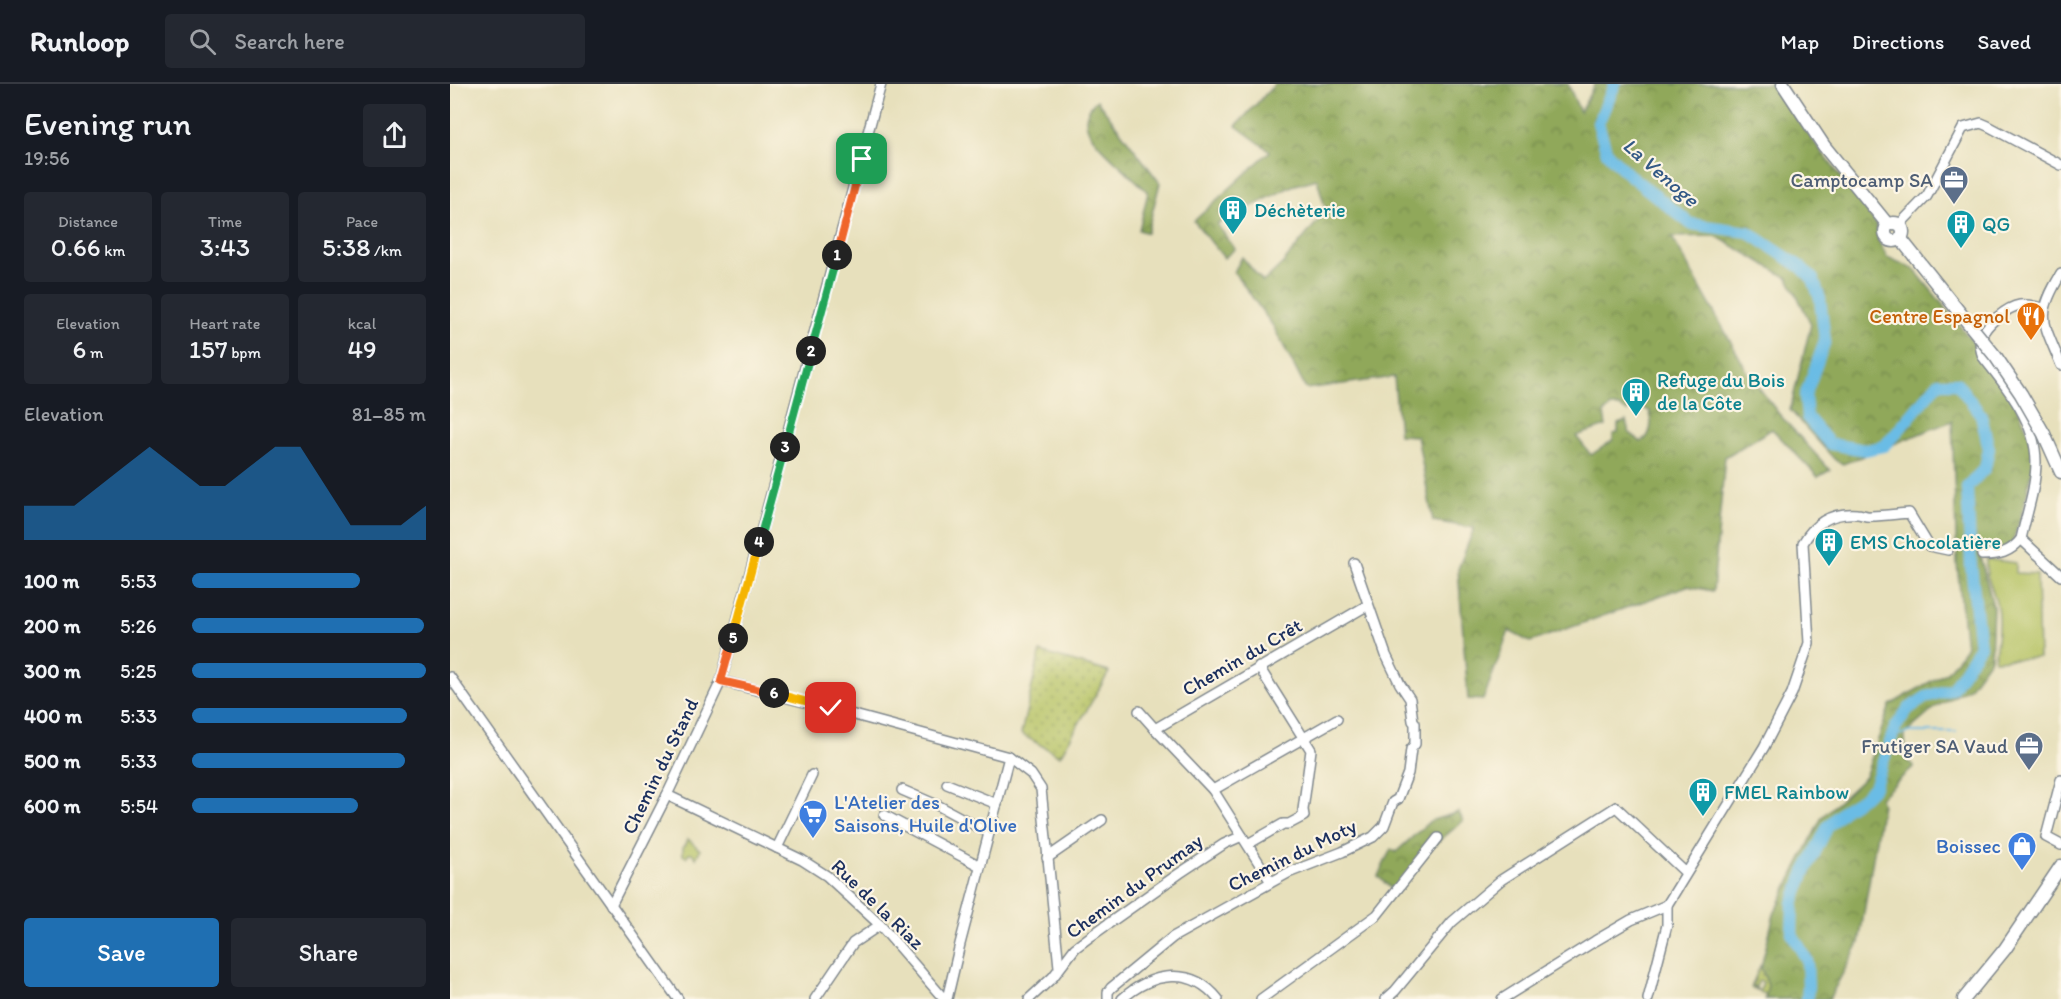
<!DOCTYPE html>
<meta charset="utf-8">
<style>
:root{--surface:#171b24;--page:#242831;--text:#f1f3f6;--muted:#9ea1a6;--line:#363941;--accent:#1f6fb2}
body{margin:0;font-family:Itim,sans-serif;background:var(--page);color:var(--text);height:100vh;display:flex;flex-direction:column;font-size:22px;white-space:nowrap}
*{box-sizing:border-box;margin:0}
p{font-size:20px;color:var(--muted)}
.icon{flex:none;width:33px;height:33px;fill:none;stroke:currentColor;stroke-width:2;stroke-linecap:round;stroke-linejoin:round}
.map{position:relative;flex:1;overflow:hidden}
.panel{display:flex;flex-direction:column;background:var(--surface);width:450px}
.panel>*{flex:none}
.pin{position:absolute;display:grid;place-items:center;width:51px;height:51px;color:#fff;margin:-26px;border-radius:12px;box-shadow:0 3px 9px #0006}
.km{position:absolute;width:30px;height:30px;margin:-15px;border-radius:50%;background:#222;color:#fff;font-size:16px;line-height:30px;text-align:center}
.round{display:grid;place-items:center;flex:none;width:63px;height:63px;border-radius:6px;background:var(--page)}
.overview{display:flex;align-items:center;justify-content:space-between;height:102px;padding:0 24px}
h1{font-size:33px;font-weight:600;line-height:45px}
.stats{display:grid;grid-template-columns:repeat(3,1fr);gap:9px;height:102px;padding:6px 24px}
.stats div{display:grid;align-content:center;border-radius:6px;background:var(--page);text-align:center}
.stats b{font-size:26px;font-weight:600}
.stats small{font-size:16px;font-weight:400}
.stats p{font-size:16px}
.chart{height:168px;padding:12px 24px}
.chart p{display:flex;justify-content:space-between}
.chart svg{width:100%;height:108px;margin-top:6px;fill:var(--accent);opacity:.7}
.button{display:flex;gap:12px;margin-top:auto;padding:12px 24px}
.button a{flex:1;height:69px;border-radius:6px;background:var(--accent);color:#fff;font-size:24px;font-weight:600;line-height:69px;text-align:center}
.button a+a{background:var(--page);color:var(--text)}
ul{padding:0 24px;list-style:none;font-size:20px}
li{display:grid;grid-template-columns:96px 72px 1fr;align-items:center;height:45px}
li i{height:15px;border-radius:8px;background:var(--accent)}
header{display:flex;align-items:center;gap:36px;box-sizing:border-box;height:84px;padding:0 30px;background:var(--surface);border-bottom:2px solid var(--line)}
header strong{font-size:28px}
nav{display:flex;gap:33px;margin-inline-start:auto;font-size:21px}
.search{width:420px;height:54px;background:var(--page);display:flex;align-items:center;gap:15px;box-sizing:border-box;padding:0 21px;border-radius:6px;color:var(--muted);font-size:22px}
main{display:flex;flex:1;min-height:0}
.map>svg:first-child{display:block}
</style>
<header>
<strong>Runloop</strong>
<div class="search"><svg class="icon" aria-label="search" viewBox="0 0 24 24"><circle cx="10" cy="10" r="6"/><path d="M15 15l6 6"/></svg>Search here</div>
<nav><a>Map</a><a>Directions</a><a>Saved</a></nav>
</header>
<main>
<section class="panel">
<div class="overview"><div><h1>Evening run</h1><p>19:56</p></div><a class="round"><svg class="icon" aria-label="share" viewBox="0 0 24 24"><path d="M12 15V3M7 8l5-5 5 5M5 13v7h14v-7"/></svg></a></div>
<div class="stats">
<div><p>Distance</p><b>0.66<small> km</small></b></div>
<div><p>Time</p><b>3:43</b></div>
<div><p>Pace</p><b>5:38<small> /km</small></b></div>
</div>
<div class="stats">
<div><p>Elevation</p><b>6<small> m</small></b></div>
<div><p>Heart rate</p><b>157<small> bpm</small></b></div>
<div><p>kcal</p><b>49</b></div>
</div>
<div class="chart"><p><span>Elevation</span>81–85 m</p>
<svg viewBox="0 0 160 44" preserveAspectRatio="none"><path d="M0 44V30L10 30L20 30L30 22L40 14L50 6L60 14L70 22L80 22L90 14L100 6L110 6L120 22L130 38L140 38L150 38L160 30V44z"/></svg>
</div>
<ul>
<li><b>100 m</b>5:53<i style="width:72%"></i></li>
<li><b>200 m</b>5:26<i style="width:99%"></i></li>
<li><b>300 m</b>5:25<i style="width:100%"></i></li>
<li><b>400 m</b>5:33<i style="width:92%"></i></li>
<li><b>500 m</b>5:33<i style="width:91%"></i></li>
<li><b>600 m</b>5:54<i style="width:71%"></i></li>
</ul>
<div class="button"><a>Save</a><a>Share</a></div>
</section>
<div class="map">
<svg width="1611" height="915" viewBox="0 0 1611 915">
<defs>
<pattern id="grass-dots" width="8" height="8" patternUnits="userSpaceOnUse" patternTransform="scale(1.5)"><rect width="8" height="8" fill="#b5c264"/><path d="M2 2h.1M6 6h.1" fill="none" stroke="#929e56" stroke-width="1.8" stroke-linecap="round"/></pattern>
<pattern id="forest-crowns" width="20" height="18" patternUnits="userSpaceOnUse" patternTransform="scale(1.5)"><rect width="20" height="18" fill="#90a85a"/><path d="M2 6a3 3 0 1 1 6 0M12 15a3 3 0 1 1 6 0" fill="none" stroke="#75894e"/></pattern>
</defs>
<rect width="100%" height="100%" fill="#fcf5e5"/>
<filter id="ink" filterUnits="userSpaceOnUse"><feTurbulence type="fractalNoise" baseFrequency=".0167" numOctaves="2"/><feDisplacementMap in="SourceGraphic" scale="12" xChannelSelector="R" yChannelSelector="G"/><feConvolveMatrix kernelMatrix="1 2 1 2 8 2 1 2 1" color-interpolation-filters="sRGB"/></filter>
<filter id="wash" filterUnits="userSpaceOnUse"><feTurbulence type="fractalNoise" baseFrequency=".008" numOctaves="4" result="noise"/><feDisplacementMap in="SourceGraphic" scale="24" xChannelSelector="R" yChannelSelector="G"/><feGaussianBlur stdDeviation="1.35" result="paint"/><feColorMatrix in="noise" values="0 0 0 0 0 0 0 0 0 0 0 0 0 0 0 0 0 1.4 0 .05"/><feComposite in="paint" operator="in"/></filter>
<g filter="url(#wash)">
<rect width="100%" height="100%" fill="#e7e0bc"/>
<g fill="url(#grass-dots)" stroke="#687861" stroke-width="1.5">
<path d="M590,568L659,588L610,672L571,650Z"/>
<path d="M1310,882L1318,901L1317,911L1301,904L1302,902L1310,907L1313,898L1309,897L1306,903L1302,901Z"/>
</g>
<g fill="url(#forest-crowns)" stroke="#566c5c" stroke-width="1.5" fill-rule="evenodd">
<path d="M825,0H1118L1130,28L1145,0H1324L1335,19L1426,140L1428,156L1437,173L1464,185L1559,303L1579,350L1584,378L1574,422L1562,460L1547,468H1529L1543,522L1541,574L1520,603L1486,623L1455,650L1456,676L1464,682L1430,714L1432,720L1409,859L1379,915H1315L1318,901L1311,883L1324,830L1372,733L1415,693L1440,621L1497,588L1516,564L1507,480L1502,337L1393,380L1385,376L1340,326L1361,240L1338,194L1266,152L1222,153L1300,292L1329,330L1380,386L1368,393L1322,345L1275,373L1263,507L1237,502L1080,558L1059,547L1033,616L1018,615L1008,485L1024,444L983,437L967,352L949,351L944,293L856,305L823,242L784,188L792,173L813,198L833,179L876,127L867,95L842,102L767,140L785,165L774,174L744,137L820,67L786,42ZM1182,321L1200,327C1202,338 1202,352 1191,358L1179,348L1176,337L1168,340V349L1163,350V356L1141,371L1126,352L1156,342L1154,329L1161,323H1170L1177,328Z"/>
<path d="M647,16L710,99L697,149L689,146L698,108C687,98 677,88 666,78C649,61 620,39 647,16Z"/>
<path d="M1009,728L1013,737L983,762L944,808L928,792L941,765L946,768L980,737Z"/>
</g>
<g fill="#b5c264" stroke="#687861" stroke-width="1.5">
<path d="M1536,475L1566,479V489L1587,490L1589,574L1544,576C1547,558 1550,540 1547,522C1544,506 1534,492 1536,475Z"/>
<path d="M238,755L250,766L246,774L242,769H239L236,773L233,771V763Z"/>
</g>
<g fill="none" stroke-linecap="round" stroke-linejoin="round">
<path stroke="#6abce5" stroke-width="2" d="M1443,652L1460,648H1506"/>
<path stroke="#6abce5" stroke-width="12" d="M1165,0L1148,39L1157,69L1178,90L1241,140L1298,148L1351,183L1363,195L1370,215L1375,257L1355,312L1357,333L1380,360L1416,366L1434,362L1448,347L1488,299H1507L1531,331L1539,365L1535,384L1517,403L1521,481L1530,562L1502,605L1476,613L1458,625L1445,644L1424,703L1414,713L1395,725L1378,742L1354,790L1343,819L1342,850L1357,876L1358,902L1357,915"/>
</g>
</g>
<g filter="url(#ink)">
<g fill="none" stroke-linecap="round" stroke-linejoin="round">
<g stroke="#81888d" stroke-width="12">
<g id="minor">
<path d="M1449,141L1477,112L1513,44L1531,39L1538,42L1611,81"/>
<path d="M1611,190C1585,233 1593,237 1611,281"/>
<path d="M1571,455L1611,492"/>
<path d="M1532,471C1549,471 1560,469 1571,455C1576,431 1586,404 1586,378C1586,338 1557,303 1533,273C1531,267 1529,261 1531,254C1535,241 1557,223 1570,221C1578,220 1587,223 1594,224"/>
<path d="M0,593L228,915"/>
<path d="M271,597L386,626L559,673L581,690L591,705L609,883"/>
<path d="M689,627L705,645L918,521"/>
<path d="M705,645L763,706L821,798"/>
<path d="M1611,696L1596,753L1611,761"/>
<path d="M497,700L547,720"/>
<path d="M452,706L489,722L539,749"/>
<path d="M763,706L887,635"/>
<path d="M217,711L352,776L377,792L430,841L494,915"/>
<path d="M434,731L530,782"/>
<path d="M798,760L833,740H839L854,732L853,726L861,666L809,583"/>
<path d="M327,764L362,691"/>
<path d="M597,774L652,736"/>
<path d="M161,821L217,711L271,597L431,0"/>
<path d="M365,915L403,859L430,841"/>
<path d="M497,915L510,860L559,673"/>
<path d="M579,915L603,893L625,864L641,852L730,789L774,760L792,752"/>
<path d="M658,915V908L661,904L723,853L838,789L892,768L923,753L934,742L943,718L948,715L958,689L961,665L965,660V639L963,637L960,615L950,600L936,571L904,479"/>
<path d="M672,915C701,889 741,881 768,915"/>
<path d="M811,915L927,831L988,754"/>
<path d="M936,915L945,907L1002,838L1051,796L1166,723L1236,789"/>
<path d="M1052,915L1145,857L1181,836L1217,821L1314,663L1342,609L1359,559L1353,459C1365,438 1382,428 1407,430C1412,430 1416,433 1421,432C1433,432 1446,430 1459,429L1479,462L1498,466"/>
<path d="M1198,915L1217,841V821"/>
</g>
</g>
<g stroke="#81888d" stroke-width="15">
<g id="major">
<path d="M1333,0L1374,62L1438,141"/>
<circle cx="1444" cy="148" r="9"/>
<path d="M1450,154L1506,224"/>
<path d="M1594,350L1611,388"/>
<path d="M1514,915L1555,865L1611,782"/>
</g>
</g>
<use href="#minor" stroke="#fff" stroke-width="9"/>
<use href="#major" stroke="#fff" stroke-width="12"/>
<g stroke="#81888d" stroke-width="15" stroke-linecap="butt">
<path id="major-bridge" d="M1506,224L1546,273L1571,310L1594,350"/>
</g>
<use href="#major-bridge" stroke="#fff" stroke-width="12"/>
</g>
</g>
<g fill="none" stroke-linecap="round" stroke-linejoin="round" filter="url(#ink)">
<g stroke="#fff" stroke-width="12">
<path id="split-1" d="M387,171L412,75"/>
</g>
<g stroke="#fff" stroke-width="12">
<path id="split-2" d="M361,267L387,171"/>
</g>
<g stroke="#fff" stroke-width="12">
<path id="split-3" d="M335,363L361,267"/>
</g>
<g stroke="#fff" stroke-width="12">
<path id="split-4" d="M309,458L335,363"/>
</g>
<g stroke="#fff" stroke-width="12">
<path id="split-5" d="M283,554L309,458"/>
</g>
<g stroke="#fff" stroke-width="12">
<path id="split-6" d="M283,554L271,597L324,609"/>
</g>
<g stroke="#fff" stroke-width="12">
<path id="split-7" d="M324,609L381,624"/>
</g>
<use href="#split-1" stroke="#f0652b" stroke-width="8"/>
<use href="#split-2" stroke="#22a559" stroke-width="8"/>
<use href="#split-3" stroke="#22a559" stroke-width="8"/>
<use href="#split-4" stroke="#22a559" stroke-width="8"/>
<use href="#split-5" stroke="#f5b400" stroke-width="8"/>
<use href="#split-6" stroke="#f0652b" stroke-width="8"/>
<use href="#split-7" stroke="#f5b400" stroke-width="8"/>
</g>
<defs>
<g id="office-pin" transform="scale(1.5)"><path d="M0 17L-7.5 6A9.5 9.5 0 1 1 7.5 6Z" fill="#5c6f8a" stroke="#fcf5e5"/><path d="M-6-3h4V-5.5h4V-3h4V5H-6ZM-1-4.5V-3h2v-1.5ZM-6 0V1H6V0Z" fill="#fff"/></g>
<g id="building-pin" transform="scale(1.5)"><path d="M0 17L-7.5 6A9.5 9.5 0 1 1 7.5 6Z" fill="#0f9aa8" stroke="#fcf5e5"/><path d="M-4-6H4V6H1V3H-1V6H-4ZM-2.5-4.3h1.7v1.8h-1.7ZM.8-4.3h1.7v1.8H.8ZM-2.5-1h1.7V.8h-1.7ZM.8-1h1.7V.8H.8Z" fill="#fff"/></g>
<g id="restaurant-pin" transform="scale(1.5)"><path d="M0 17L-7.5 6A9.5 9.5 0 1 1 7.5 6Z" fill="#e8710a" stroke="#fcf5e5"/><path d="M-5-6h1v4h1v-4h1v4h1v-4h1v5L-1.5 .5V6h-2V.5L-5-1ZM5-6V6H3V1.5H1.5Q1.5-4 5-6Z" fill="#fff"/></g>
<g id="supermarket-pin" transform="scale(1.5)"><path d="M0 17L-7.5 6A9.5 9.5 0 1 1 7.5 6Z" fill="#3f7fe0" stroke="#fcf5e5"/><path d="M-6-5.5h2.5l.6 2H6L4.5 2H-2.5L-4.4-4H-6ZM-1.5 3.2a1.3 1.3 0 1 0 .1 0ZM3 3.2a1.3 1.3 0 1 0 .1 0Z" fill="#fff"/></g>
<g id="shop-pin" transform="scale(1.5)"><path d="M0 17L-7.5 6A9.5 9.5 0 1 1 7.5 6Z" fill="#3f7fe0" stroke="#fcf5e5"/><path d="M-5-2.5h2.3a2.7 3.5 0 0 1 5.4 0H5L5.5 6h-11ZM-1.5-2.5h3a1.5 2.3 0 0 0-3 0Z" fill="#fff"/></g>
</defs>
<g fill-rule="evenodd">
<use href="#office-pin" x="1504" y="96"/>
<use href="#building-pin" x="783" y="126"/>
<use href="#building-pin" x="1511" y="140"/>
<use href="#restaurant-pin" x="1581" y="232"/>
<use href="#building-pin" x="1186" y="308"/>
<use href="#building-pin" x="1379" y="458"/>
<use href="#office-pin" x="1579" y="662"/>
<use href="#building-pin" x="1253" y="708"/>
<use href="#supermarket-pin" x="363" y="730"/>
<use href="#shop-pin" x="1572" y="762"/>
</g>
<g text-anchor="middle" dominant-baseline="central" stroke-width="4.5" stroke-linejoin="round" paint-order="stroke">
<g font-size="20" fill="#4e5e75" stroke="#fcf5e5" text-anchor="end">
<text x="1483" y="96">Camptocamp SA</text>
<text x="1558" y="662">Frutiger SA Vaud</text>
</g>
<g font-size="20" fill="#0d838f" stroke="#fcf5e5" text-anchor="start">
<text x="804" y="126">Déchèterie</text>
<text x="1532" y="140">QG</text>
<text x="1207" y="296">Refuge du Bois<tspan x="1207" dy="23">de la Côte</tspan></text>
<text x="1400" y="458">EMS Chocolatière</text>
<text x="1274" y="708">FMEL Rainbow</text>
</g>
<g font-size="20" fill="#c56008" stroke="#fcf5e5" text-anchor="end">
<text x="1560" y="232">Centre Espagnol</text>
</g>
<g font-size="20" fill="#1b2f5e" stroke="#fcf5e5">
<text transform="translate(792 573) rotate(-30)">Chemin du Crêt</text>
<text transform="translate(210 682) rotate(-64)">Chemin du Stand</text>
<text transform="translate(842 771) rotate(-26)">Chemin du Moty</text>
<text transform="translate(684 802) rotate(-36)">Chemin du Prumay</text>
<text transform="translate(428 820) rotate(44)">Rue de la Riaz</text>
</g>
<g font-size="20" fill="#366cbe" stroke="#fcf5e5" text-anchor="start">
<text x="384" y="718">L'Atelier des<tspan x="384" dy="23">Saisons, Huile d'Olive</tspan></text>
<text x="1551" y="762" text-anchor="end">Boissec</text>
</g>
<g font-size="21" font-style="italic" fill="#335986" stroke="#fcf5e5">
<text transform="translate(1211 88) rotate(41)">La Venoge</text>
</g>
</g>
</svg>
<div class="pin" style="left:412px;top:75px;background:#1e9e55"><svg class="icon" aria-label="arrive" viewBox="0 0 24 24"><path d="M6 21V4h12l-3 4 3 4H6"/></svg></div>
<div class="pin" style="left:381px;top:624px;background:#d93025"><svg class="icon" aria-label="check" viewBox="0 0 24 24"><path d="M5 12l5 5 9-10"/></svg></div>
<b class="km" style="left:387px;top:171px">1</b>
<b class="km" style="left:361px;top:267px">2</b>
<b class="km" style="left:335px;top:363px">3</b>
<b class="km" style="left:309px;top:458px">4</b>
<b class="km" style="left:283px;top:554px">5</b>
<b class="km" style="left:324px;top:609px">6</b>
</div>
</main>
